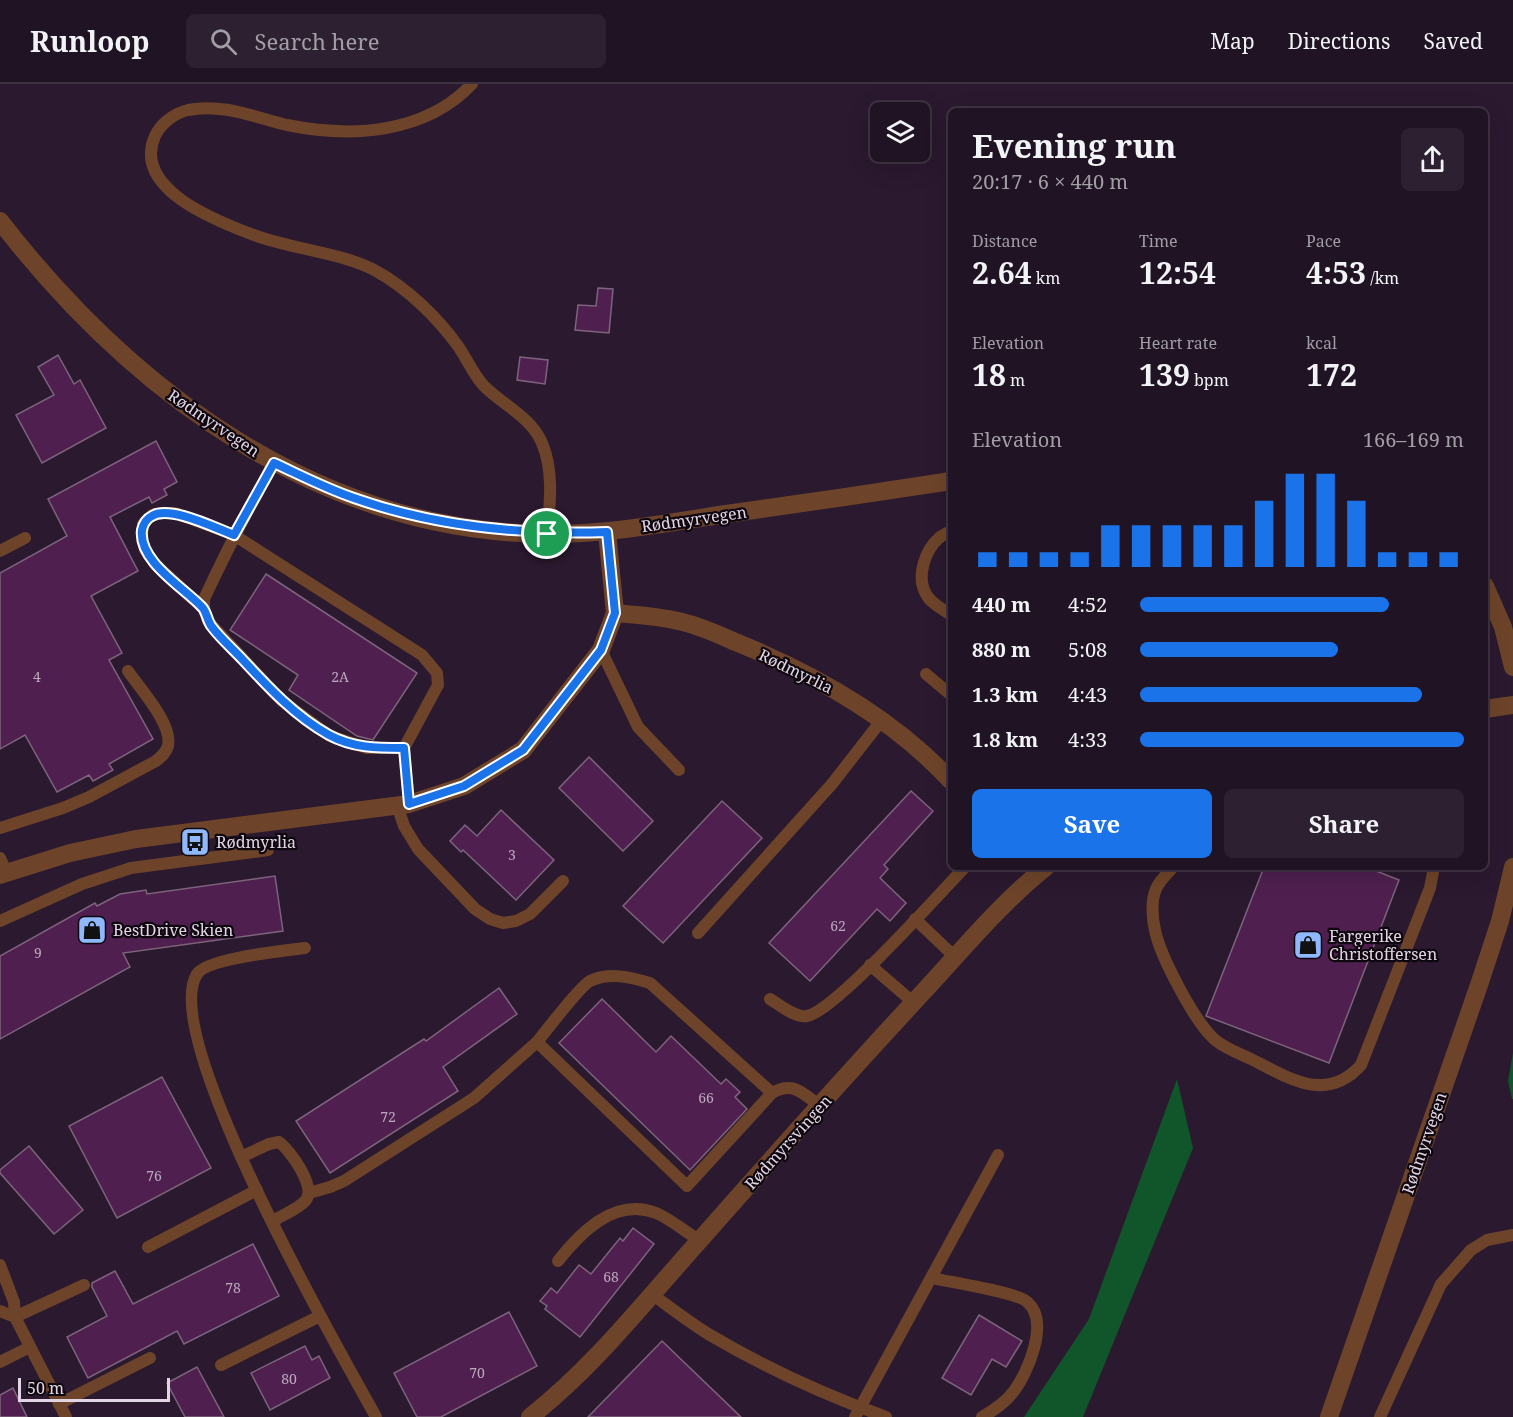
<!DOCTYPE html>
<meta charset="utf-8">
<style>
:root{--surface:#201323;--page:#2d2030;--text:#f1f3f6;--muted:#a29ea6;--line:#3d3241;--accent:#1a73e8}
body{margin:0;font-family:"Noto Serif",serif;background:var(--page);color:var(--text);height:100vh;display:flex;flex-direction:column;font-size:22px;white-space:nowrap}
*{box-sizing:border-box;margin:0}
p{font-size:20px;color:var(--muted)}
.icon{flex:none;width:33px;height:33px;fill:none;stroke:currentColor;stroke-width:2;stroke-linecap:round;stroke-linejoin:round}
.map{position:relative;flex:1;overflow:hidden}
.panel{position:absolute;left:948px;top:24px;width:540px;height:762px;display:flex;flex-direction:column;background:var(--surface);border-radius:9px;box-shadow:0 6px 24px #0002,0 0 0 2px var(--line)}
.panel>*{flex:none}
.buttons{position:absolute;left:870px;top:18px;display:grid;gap:12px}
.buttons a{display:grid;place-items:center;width:60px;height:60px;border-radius:9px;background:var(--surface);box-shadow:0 6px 24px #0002,0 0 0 2px var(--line);font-size:30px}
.scale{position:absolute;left:18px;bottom:15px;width:152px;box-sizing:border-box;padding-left:6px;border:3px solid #e1d5e3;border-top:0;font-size:16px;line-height:21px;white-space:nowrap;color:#e1d5e3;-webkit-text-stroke:4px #0f0710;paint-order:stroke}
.pin{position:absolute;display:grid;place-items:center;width:51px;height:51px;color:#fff;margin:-26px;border:3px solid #fff;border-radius:50%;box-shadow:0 2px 6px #0007}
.round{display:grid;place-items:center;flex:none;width:63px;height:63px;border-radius:9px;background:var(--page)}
.head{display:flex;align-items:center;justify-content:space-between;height:102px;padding:0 24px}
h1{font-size:33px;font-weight:700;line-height:45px}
.stats{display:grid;grid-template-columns:repeat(3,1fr);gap:9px;height:102px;padding:6px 24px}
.stats div{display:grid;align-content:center}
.stats b{font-size:30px;font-weight:700}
.stats small{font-size:16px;font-weight:400}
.stats p{font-size:16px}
.chart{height:168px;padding:12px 24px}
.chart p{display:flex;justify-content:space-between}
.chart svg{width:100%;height:108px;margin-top:6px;stroke:var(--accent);stroke-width:6}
.primary-button{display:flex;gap:12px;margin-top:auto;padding:12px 24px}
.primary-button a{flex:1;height:69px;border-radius:9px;background:var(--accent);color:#fff;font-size:24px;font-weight:700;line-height:69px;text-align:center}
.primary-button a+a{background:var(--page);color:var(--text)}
ul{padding:0 24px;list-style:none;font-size:20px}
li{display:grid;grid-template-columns:96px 72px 1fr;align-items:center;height:45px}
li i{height:15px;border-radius:8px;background:var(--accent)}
header{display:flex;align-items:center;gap:36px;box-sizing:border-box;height:84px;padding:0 30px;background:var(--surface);border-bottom:2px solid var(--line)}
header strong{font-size:28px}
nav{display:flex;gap:33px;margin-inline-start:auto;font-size:21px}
.search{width:420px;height:54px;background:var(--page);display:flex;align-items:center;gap:15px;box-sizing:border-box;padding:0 21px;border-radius:9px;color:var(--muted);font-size:22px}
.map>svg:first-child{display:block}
</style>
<header>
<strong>Runloop</strong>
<div class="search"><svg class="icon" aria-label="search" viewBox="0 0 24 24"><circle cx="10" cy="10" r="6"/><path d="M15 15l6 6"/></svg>Search here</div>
<nav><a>Map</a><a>Directions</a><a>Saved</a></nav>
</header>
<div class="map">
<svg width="1513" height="1333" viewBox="0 0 1513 1333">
<rect width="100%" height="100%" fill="#2b192f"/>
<g fill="#11552b">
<path d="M1513,969V1015H1512L1508,997Z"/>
<path d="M1177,995L1193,1064L1083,1333H1024L1089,1235Z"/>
</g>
<g fill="#4f204f" stroke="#7d647c" stroke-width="1.5">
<path d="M598,204L613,205L609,249L575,246L578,221L596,222Z"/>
<path d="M58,271L74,300L80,296L106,344L42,379L16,331L54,311L38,283Z"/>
<path d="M520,273L548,276L545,300L517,296Z"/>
<path d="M156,357L177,398L164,405L167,411L152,419L149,413L110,433L138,487L91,512L122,569L109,576L153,655L109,680L113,686L93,697L89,691L57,708L25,651L0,665V489L67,452L48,415Z"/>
<path d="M266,490L417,589L373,656L357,652L289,606L298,591L230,546Z"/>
<path d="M589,673L653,737L623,767L559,704Z"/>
<path d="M911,707L933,727L884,781L888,785L880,794L906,819L890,837L877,825L810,897L769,859Z"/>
<path d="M722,717L762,754L663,859L623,822Z"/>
<path d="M501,726L554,776L516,816L463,766L461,768L450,757L465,741L477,752Z"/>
<path d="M1264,783H1366L1399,796L1329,979L1206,932Z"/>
<path d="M275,792L283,847L123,869L130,883L0,955V872L95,819L97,822L120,810L146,806L147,810Z"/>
<path d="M499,904L517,930L443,983L458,1007L330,1089L296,1037L424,955L426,957Z"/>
<path d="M602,915L656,968L671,952L721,1000L726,995L740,1008L735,1013L747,1025L690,1086L559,959Z"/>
<path d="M162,993L211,1084L117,1134L69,1042Z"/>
<path d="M29,1062L83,1126L54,1150L0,1089V1086Z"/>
<path d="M633,1144L654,1160L580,1253L545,1225L547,1222L540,1217L551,1204L557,1209L579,1181L591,1190L620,1154L623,1157Z"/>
<path d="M253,1160L279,1212L184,1260L177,1247L88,1294L67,1253L107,1232L92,1203V1199L115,1187L133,1220Z"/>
<path d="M509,1228L537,1282L441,1333H417L394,1289Z"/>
<path d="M979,1231L1022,1257L1006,1283L992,1275L971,1311L942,1294Z"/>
<path d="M662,1257L741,1333H588Z"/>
<path d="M305,1262L312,1276L319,1272L330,1294L270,1326L251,1289Z"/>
<path d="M197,1283L224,1333H185L167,1299Z"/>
<path d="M13,1304L27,1333H0V1311Z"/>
</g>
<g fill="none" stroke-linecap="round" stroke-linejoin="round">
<g stroke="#6d4429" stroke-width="12">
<path d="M472,0C425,50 351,54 287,41C254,33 222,19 188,26C175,29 161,39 155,52C132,104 214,136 251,150C289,165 341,168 376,187C407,204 437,233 458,262C467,275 473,290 484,302C503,321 531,333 542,359C554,387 550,420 547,450"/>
<path d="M951,447C947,449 942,451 939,454C925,466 916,493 926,510C931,520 943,525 951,531"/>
<path d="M0,467L25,454"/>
<path d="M204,525L156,481L145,466L142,453L143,440L152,431L163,429H175L234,451L422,571L437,589L438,601L404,664H367L330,652L281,616L208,537L204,525V515C226,468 249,423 274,379"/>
<path d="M601,566L638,643L679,686"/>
<path d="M926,590L951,611"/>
<path d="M404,664L409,720"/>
<path d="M397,721L404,742L418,765L475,825L490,835L503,839L516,837L530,830L563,797"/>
<path d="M0,744L63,724L89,713L156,677C161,673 166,669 168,662C173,640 140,605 128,587"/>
<path d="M187,747L192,776"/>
<path d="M0,774L7,789"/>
<path d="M1173,783C1167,790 1159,797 1156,805C1151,816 1152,834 1155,846C1160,872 1194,936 1213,954C1223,964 1241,970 1253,976C1290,995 1327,1019 1361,981L1430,804L1434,783"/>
<path d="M915,835L955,873"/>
<path d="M0,837L82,800L131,784L268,766"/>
<path d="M698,849L832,700L881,637"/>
<path d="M305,864C284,867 207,874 197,890C158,952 339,1266 376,1333"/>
<path d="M870,881L914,919"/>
<path d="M770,915C780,921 795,934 807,932C834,928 940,809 965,783"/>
<path d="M772,1009L687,1102L537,958C546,947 581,901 590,897C610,888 630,893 650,899L772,1009C794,997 802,1009 820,1022"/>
<path d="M241,1073L269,1060L279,1058C290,1066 316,1102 306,1116C299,1125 282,1131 273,1137"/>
<path d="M309,1109L330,1103L344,1097L474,1014L537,958"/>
<path d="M148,1163L257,1106"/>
<path d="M558,1177C581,1148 615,1113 656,1129C671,1135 685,1148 699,1156"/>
<path d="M0,1181L14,1218L15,1233L84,1201"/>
<path d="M932,1194C950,1198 1014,1208 1026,1217C1051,1236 1028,1288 1014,1307C1005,1319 994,1326 982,1333"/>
<path d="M653,1211C671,1224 690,1239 710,1251C766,1284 825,1311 886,1333"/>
<path d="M0,1227L15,1233L66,1333"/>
<path d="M0,1278L30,1263"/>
<path d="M221,1281L320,1232"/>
<path d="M59,1320L150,1274"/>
<path d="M855,1333L998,1071"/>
<path d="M1380,1333L1441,1200L1471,1166L1487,1156L1513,1151"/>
</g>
<g stroke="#6d4429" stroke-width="18">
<path d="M607,448L615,529"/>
<path d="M1485,625L1513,621"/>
<path d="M0,791L70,769L136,755L409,720L464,702L523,666L601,566L615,529C636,531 657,532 678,537C699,541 719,551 738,559C816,591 893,634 951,697"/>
<path d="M530,1333C595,1282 645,1217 700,1156C774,1072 849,988 925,906C964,864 1002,818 1046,783"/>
</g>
<g stroke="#6d4429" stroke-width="18">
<path d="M0,137C134,310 322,449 550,450C607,450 663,440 719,431C796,420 874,409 951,397"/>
<path d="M1485,502L1503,543L1513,583"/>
<path d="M1329,1333L1479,901L1500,837L1513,783"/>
</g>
</g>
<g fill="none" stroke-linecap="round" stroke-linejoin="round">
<g stroke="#fff" stroke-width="12">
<path id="route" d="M274,379C300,391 327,405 354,414C436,443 520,451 607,448L615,529L601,566L523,666L464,702L409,720L404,664C377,664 353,664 329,651C295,632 269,604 243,576C233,565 221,555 212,543C207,537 207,528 202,523C183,503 138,477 142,446C143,441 146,435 152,432C170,421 215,444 234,451Z"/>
</g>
<use href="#route" stroke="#1a73e8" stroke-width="8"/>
</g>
<defs>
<g id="bus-square" transform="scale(1.5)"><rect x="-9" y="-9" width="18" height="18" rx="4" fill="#90b8fd" stroke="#0f0710"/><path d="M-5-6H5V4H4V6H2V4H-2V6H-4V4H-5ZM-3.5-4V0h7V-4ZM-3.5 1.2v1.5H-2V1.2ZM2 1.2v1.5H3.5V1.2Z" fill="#111"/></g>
<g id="shop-square" transform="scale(1.5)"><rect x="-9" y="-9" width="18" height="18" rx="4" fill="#90b8fd" stroke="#0f0710"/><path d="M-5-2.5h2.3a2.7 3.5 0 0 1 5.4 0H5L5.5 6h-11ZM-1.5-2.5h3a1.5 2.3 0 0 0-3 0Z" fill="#111"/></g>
</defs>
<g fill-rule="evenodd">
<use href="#bus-square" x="195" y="758"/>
<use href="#shop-square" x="92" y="846"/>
<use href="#shop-square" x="1308" y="861"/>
</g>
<g text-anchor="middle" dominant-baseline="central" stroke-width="4.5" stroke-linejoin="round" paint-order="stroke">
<g font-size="14" fill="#bca8be">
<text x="37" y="592">4</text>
<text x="340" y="592">2A</text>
<text x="512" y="770">3</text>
<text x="838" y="841">62</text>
<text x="38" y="868">9</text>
<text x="706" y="1013">66</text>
<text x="388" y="1032">72</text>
<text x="154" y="1091">76</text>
<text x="611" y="1192">68</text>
<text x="233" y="1203">78</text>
<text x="477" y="1288">70</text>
<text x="289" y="1294">80</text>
</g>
<g font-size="16" fill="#e1d5e3" stroke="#0f0710">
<text transform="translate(214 339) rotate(34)">Rødmyrvegen</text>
<text transform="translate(694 435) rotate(-8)">Rødmyrvegen</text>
<text transform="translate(796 587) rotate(26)">Rødmyrlia</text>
<text transform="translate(788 1058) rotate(-48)">Rødmyrsvingen</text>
<text transform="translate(1424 1059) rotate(-71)">Rødmyrvegen</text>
</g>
<g font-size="16" fill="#e1d5e3" stroke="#0f0710" text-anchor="start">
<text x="216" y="758">Rødmyrlia</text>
<text x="113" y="846">BestDrive Skien</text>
<text x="1329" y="852">Fargerike<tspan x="1329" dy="18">Christoffersen</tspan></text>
</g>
</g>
</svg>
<div class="buttons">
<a><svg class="icon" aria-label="layers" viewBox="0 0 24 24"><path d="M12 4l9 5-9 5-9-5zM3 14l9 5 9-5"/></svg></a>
</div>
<div class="scale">50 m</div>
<div class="pin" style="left:547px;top:450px;background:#1e9e55"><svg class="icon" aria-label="arrive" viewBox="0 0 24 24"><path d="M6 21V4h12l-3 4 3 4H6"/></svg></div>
<section class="panel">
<div class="head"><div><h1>Evening run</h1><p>20:17 · 6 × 440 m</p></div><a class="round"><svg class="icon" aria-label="share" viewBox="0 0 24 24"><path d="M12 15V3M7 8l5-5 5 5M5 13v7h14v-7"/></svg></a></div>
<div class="stats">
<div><p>Distance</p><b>2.64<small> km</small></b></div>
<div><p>Time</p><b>12:54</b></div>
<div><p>Pace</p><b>4:53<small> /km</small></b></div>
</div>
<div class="stats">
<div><p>Elevation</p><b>18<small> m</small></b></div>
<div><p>Heart rate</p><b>139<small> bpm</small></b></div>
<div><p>kcal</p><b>172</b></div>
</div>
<div class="chart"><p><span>Elevation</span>166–169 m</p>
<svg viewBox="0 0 160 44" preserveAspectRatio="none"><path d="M5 44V38M15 44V38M25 44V38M35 44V38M45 44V27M55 44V27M65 44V27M75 44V27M85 44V27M95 44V17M105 44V6M115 44V6M125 44V17M135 44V38M145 44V38M155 44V38"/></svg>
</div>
<ul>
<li><b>440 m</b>4:52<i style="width:77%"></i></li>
<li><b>880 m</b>5:08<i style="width:61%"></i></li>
<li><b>1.3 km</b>4:43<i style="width:87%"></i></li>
<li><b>1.8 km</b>4:33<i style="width:100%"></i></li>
</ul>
<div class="primary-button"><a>Save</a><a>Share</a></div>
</section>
</div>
